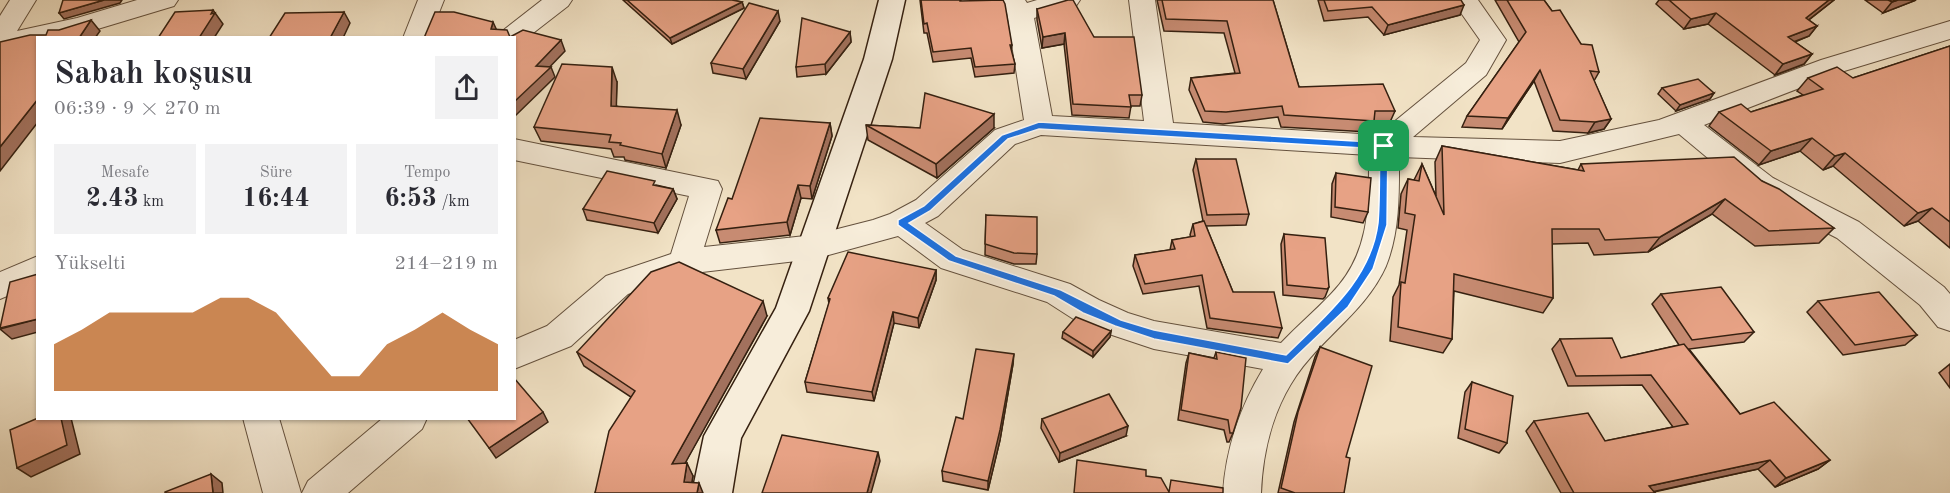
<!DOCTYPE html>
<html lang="tr">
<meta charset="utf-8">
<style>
:root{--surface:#fff;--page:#f2f2f3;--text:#2b2b33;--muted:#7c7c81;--accent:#b45309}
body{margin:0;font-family:"Old Standard TT",serif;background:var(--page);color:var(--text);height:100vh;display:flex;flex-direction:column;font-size:22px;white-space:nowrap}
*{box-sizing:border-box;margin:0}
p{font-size:20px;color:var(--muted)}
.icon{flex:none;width:33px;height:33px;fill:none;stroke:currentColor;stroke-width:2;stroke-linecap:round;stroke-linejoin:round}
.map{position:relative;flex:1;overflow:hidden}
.details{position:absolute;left:36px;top:36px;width:480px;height:384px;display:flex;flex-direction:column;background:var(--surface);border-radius:0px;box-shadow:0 2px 4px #0004}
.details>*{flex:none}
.pin{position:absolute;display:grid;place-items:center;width:51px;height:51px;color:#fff;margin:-26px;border-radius:12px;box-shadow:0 3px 9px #0006}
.round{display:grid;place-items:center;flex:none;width:63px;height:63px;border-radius:0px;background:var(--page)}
.headline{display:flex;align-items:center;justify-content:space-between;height:102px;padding:0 18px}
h1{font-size:33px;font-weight:700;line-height:45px}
.stats{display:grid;grid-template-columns:repeat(3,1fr);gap:9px;height:102px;padding:6px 18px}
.stats div{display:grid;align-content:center;border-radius:0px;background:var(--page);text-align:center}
.stats b{font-size:26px;font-weight:700}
.stats small{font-size:16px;font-weight:400}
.stats p{font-size:16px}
.chart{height:168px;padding:12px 18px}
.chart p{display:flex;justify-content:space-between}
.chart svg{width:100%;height:108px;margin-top:6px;fill:var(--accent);opacity:.7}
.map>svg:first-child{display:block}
</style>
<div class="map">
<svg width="1950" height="493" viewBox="0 0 1950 493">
<rect width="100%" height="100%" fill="#f2e3c6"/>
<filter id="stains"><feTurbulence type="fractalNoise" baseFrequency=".00333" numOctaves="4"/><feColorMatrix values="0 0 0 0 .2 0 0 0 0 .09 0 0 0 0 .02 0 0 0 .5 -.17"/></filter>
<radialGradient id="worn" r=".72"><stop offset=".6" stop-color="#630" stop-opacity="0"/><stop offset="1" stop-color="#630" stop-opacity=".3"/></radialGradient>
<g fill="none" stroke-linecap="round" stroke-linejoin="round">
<g stroke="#64513e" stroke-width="2">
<g id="street">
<path d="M10,0H36L17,31L77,18L137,0H178L174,6L81,34L67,38H38V44L0,52V16Z"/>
<path d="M418,0H444L429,38H403Z"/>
<path d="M542,0H572L568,6L519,44L514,45V38H497L501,32Z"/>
<path d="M999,0H1025L1027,3L1037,0H1080L1076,6L1034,18L1052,116L1144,121L1129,0H1155L1173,123L1378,135L1466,63L1480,40L1452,0H1478L1506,40L1486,75L1413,137L1560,141L1659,120L1821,60L1950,21V39L1841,72L1704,125L1773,178L1859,222L1944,287L1950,294V331L1938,327L1920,305L1837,238L1751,194L1679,134L1560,163L1399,157C1399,194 1400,231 1386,266C1369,304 1337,327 1310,358C1277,395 1263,444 1261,493H1223C1226,448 1240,407 1263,369L1154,349L1106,333L1075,320L1047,302L941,268L898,236L814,259L685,274L628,294L571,346L514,369V340L547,326L606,276L671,254L689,196L514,160V139L718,181L722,189L704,247L814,235L873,220L890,214L916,200L995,130L1024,120L1007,13ZM1041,135L1369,155C1369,208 1370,254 1331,294C1315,311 1297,326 1281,343L1154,321L1128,313L1099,300L1070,284L963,250L925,223L938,216L1015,144Z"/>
<path d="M38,256V283L0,299V272Z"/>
<path d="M243,418H279L301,493H263Z"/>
<path d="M383,418H427L422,429L348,493H302L308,481Z"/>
</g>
</g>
<g stroke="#352010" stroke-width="3">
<path id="secondary" d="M879,0H905L892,59L809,311L741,438L732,493H692L704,436L776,308L864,59Z"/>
</g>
<use href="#street" fill="#f7edda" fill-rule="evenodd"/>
<use href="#secondary" fill="#f7edda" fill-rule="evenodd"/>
</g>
<g fill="#c78b72" stroke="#352010" stroke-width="1.5">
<path d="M623,0H732L742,2L744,8L672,44Z"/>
<path d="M920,0H960L1012,45L1011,51L1015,64L1014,73L975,77L971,58L933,62L927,33H924Z"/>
<path d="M1157,0H1273L1299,87L1395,111L1390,122H1374L1369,132L1281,127L1278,117L1223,124L1203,122L1189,90L1191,78L1235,73L1224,33L1164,31Z"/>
<path d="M1318,0H1461L1460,15L1384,35L1368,17L1324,21Z"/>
<path d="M1495,0H1544L1552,11L1581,44L1599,72L1594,81L1611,119L1604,129L1588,133L1553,131L1534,81L1502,129L1462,127L1467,116L1519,42Z"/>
<path d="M1659,0H1834L1809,20L1817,26L1809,36L1795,42L1812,54L1804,64L1775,75L1708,24L1684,29L1656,4Z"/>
<path d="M1865,0H1916L1883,13Z"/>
<path d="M1037,9L1094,37L1142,95L1140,106H1131L1129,118L1072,115L1064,44L1042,48L1037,20Z"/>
<path d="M780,21L746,79L713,73L711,63Z"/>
<path d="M850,32L851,42L826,74L797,77L796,67Z"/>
<path d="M1950,46V248L1918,221L1904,226L1833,166L1823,170L1800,151L1759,165L1709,126L1719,112H1751L1803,95L1797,91L1808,78H1853Z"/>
<path d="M617,82L616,106L681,125L666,168L625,160L624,157H614L611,149L541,141L534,127Z"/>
<path d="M1662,88L1714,93L1710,99L1676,111L1658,94Z"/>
<path d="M830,123L832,136L812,199L801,198L790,235L720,243L716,230L732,199Z"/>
<path d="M866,125L920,128H994L937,178L868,140Z"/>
<path d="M1442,146L1578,170L1581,164L1762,181L1834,228L1819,243L1755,246L1712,214L1648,252L1594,255L1588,243L1552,244L1553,298L1543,313L1454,291L1452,339L1443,353L1390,341L1393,297L1399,285L1407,230L1398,228L1401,194L1408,179L1414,180L1422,164L1436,196L1435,162Z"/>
<path d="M1196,159L1249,214L1246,225L1206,226L1233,292L1282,328L1278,338L1207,328L1199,286L1143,294L1133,266L1135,255L1170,250L1172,240L1191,237L1190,235L1193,224L1203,221L1193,170Z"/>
<path d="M1336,173L1368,212L1363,223L1331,217L1332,184Z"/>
<path d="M656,185L673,189L677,199L658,233L587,220L583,209Z"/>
<path d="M986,215L1037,254L1036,264H1014L985,255Z"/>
<path d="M1284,234L1329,287L1325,297L1323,299L1283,295L1281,244Z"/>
<path d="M936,270V280L919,328L894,323L874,401L807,392L805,382L829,304L828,298Z"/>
<path d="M1661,294L1754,332L1744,342L1689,349L1740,414L1830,460L1818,469L1775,487L1758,469L1654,492L1655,493H1561L1526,431L1534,421L1605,441L1673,427L1642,385L1568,386L1552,349L1560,339L1621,358L1679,345L1652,304Z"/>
<path d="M1818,301L1917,335L1905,345L1843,355L1807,312Z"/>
<path d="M767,316L685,463L693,476L692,482L595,493L631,397L584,366L577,352Z"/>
<path d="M1111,331L1110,337L1093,357L1062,338L1063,332Z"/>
<path d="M1320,347L1346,457L1344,493H1278L1294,422L1315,357Z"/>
<path d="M1216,352L1233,433L1229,442H1227L1224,430L1178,420L1186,363L1189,353L1214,358Z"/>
<path d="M1013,364L1000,440L988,490L943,481L942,471L963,419Z"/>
<path d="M1950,364V388L1939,373Z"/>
<path d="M1472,382L1507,443L1499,453L1458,438L1465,392Z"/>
<path d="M1042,419L1126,436L1059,462L1041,428Z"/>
</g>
<g fill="#a2715d" stroke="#352010" stroke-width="1.5">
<path d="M104,0H122L120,3L64,19L59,13Z"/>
<path d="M1829,0H1834L1798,28L1806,18Z"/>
<path d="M1898,0H1916L1883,13L1892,2Z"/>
<path d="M742,2L744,8L672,44L670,38Z"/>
<path d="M1464,5L1460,15L1384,35L1388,25Z"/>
<path d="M213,10L223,24L214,38H199Z"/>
<path d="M778,11L780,21L746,79L743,69Z"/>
<path d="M344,12L350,23L343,38H330Z"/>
<path d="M1716,13L1708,24L1684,29L1691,19Z"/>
<path d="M91,20L100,31L95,38H79Z"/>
<path d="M493,22L498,33L491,29Z"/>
<path d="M1817,26L1809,36L1780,47L1788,37Z"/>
<path d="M850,32L851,42L826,74L825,64Z"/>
<path d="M1065,33L1064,44L1042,48L1043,37Z"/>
<path d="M561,40L565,51L541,76L551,67L555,77L514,117V102L536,66Z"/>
<path d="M1812,54L1804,64L1775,75L1783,64Z"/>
<path d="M612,67L617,82L616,120L611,106Z"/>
<path d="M1540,70L1534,81L1502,129L1508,118Z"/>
<path d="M1714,93L1710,99L1676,111L1680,105Z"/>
<path d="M38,99V122L0,171V147Z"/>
<path d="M677,110L681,125L666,168L662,154Z"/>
<path d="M994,114V128L937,178L936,164Z"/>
<path d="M1611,119L1604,129L1588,133L1595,122Z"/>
<path d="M830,123L832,136L812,199L810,186Z"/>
<path d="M1812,138L1800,151L1759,165L1771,151Z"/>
<path d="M1845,153L1833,166L1823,170L1835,156Z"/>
<path d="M798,185L801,198L790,235L787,222Z"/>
<path d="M673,189L677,199L658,233L654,223Z"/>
<path d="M1725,199L1712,214L1648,252L1660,237Z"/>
<path d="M1932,208L1918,221L1904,226L1918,213Z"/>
<path d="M936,270V280L919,328L918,318Z"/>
<path d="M763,301L767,316L678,476L672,464Z"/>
<path d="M893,312L894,323L874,401L872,392Z"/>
<path d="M38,319V332L12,339L0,329Z"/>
<path d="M1111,331L1110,337L1093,357V351Z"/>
<path d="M1014,354L1013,364L1000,440L988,490V481Z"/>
<path d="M543,412L548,422L496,458L489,448Z"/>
<path d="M61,418H71L80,454L31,477L17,468Z"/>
<path d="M1128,426L1126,436L1059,462L1060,453Z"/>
<path d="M878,452L880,461L871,493H867Z"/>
<path d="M1770,460L1758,469L1647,493L1649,486Z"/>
<path d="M1830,460L1818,469L1775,487L1786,478Z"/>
<path d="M687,463L693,476L690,493L684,482Z"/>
<path d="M211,474L222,483L223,493H213Z"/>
<path d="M699,483L703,493H697Z"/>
</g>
<g fill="#e7a285" stroke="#352010" stroke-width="1.5">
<path d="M63,0H104L59,13Z"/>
<path d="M627,0H732L742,2L670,38Z"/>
<path d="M921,0H960V1L1003,0L1005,4L1012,45H1010L1015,64L975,67L971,48L933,52L927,23L924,24Z"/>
<path d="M1068,0H1073L1094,37H1134L1142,95H1129L1131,107L1073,104L1065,33L1043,37L1037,9Z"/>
<path d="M1162,0H1273L1299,87L1383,84L1395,111H1375L1374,121L1284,115L1282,106L1226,112L1205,111L1191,78L1240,73L1227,21L1166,19Z"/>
<path d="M1324,0H1461L1464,5L1388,25L1372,7L1328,11Z"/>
<path d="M1507,0H1544L1552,11L1560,10L1581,44L1592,45L1599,72L1590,71L1611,119L1595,122L1560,120L1540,70L1508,118L1467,116L1526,32Z"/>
<path d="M1669,0H1829L1806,18L1817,26L1788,37L1812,54L1783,64L1716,13L1691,19Z"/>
<path d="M1888,0H1898L1892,2Z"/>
<path d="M749,3L778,11L743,69L711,63Z"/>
<path d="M213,10L211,14L215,13L199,38H158L175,12Z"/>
<path d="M344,12L330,38H269L285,13Z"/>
<path d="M435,12H454L493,22L491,29L507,30L510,37L523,30L561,40L536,66L551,67L514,102V38H424Z"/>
<path d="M802,18L850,32L825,64L796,67Z"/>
<path d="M91,20L79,38H38V99L0,147V42L30,35H46L48,30H59Z"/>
<path d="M1950,46V222L1932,208L1918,213L1845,153L1835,156L1812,138L1771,151L1719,112L1741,104L1751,112L1823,89L1808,78L1837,67L1853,78Z"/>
<path d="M562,64L612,67L611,106L677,110L662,154L620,145L621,143L609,142L611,135L534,127Z"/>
<path d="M1698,79L1714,93L1680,105L1662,88Z"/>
<path d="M925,93L994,114L936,164L866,125L920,128Z"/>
<path d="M760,118L830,123L810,186L798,185L787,222L716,230L728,198L732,199Z"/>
<path d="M1442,146L1584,171L1581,164L1734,157L1762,181L1779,189L1834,228L1769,231L1725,199L1660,237L1605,240L1599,229H1552L1553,298L1454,274L1452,339L1398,327L1401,282L1405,283L1415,215L1405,213L1408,179L1419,181L1422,164L1444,215Z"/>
<path d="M1196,159H1236L1249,214L1207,215Z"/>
<path d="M607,171L655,181L653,185L673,189L654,223L583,209Z"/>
<path d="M1336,173L1371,178L1368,212L1335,207Z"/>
<path d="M986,215L1037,217V254L1014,253L985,244Z"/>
<path d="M1204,221L1233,292H1274L1282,328L1210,318L1202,275L1145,284L1135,255L1175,249L1172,240L1195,236L1193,224Z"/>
<path d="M1284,234L1325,238L1329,287L1327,289L1287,285Z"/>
<path d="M848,252L936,270L918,318L893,312L872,392L805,382L830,299L828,298Z"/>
<path d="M679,262L763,301L672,464L687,463L684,482L699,483L697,493H595L609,431L635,391L577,352L651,272Z"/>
<path d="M38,274V319L0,328L10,282Z"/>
<path d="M1721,287L1754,332L1692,340L1661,294Z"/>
<path d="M1879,292L1917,335L1855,345L1818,301Z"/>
<path d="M1076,317L1111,331L1093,351L1063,332Z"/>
<path d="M1612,338L1621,358L1684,344L1740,414L1774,402L1830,460L1786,478L1770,460L1649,486L1655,493H1574L1534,421L1588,413L1605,441L1688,424L1651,375L1576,376L1560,339Z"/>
<path d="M1320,347L1372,366L1346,457L1350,458L1344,493H1295L1281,488L1298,412Z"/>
<path d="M976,349L1014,354L1000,430L988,481L942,471L956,417L963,419Z"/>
<path d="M1216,352L1246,358L1241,408L1233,433H1230L1228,420L1181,410L1189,353L1217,359Z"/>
<path d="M514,378L543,412L489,448L467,418H514Z"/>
<path d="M1472,382L1513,396L1507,443L1465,429Z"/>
<path d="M1109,394L1128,426L1060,453L1042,419Z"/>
<path d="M38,418H61L67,445L17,468L10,430Z"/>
<path d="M782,435L878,452L867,493H762Z"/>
<path d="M1077,460L1146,470V476L1161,478L1169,492L1171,480L1223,488V493H1074Z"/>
<path d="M211,474L213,493H165V492Z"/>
</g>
<path fill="#1a73e8" stroke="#fff" stroke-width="1.5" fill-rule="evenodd" d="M1039,122L1388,143L1387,225L1373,269L1348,307L1288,364L1154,339L1115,326L1083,313L1054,296L949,261L898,225V220L924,206L1002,135ZM1039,129L1380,149C1379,173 1380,199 1378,223C1371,280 1324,317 1286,355L1154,330L1121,320L1061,290L956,256L909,223L930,211L1008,139Z"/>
<rect width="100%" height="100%" filter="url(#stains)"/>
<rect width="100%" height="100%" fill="url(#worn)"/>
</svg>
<div class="pin" style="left:1384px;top:146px;background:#1e9e55"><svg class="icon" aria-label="arrive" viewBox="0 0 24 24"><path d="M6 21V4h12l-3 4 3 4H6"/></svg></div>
<section class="details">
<div class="headline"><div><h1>Sabah koşusu</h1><p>06:39 · 9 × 270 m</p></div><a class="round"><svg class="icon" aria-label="share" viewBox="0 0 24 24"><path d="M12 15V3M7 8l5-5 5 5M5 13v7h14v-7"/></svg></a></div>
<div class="stats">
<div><p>Mesafe</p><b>2.43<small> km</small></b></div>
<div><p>Süre</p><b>16:44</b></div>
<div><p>Tempo</p><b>6:53<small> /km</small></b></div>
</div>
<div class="chart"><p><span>Yükselti</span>214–219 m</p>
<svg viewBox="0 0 160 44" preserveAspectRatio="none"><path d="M0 44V25L10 19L20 12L30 12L40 12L50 12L60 6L70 6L80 12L90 25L100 38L110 38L120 25L130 19L140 12L150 19L160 25V44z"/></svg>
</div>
</section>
</div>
